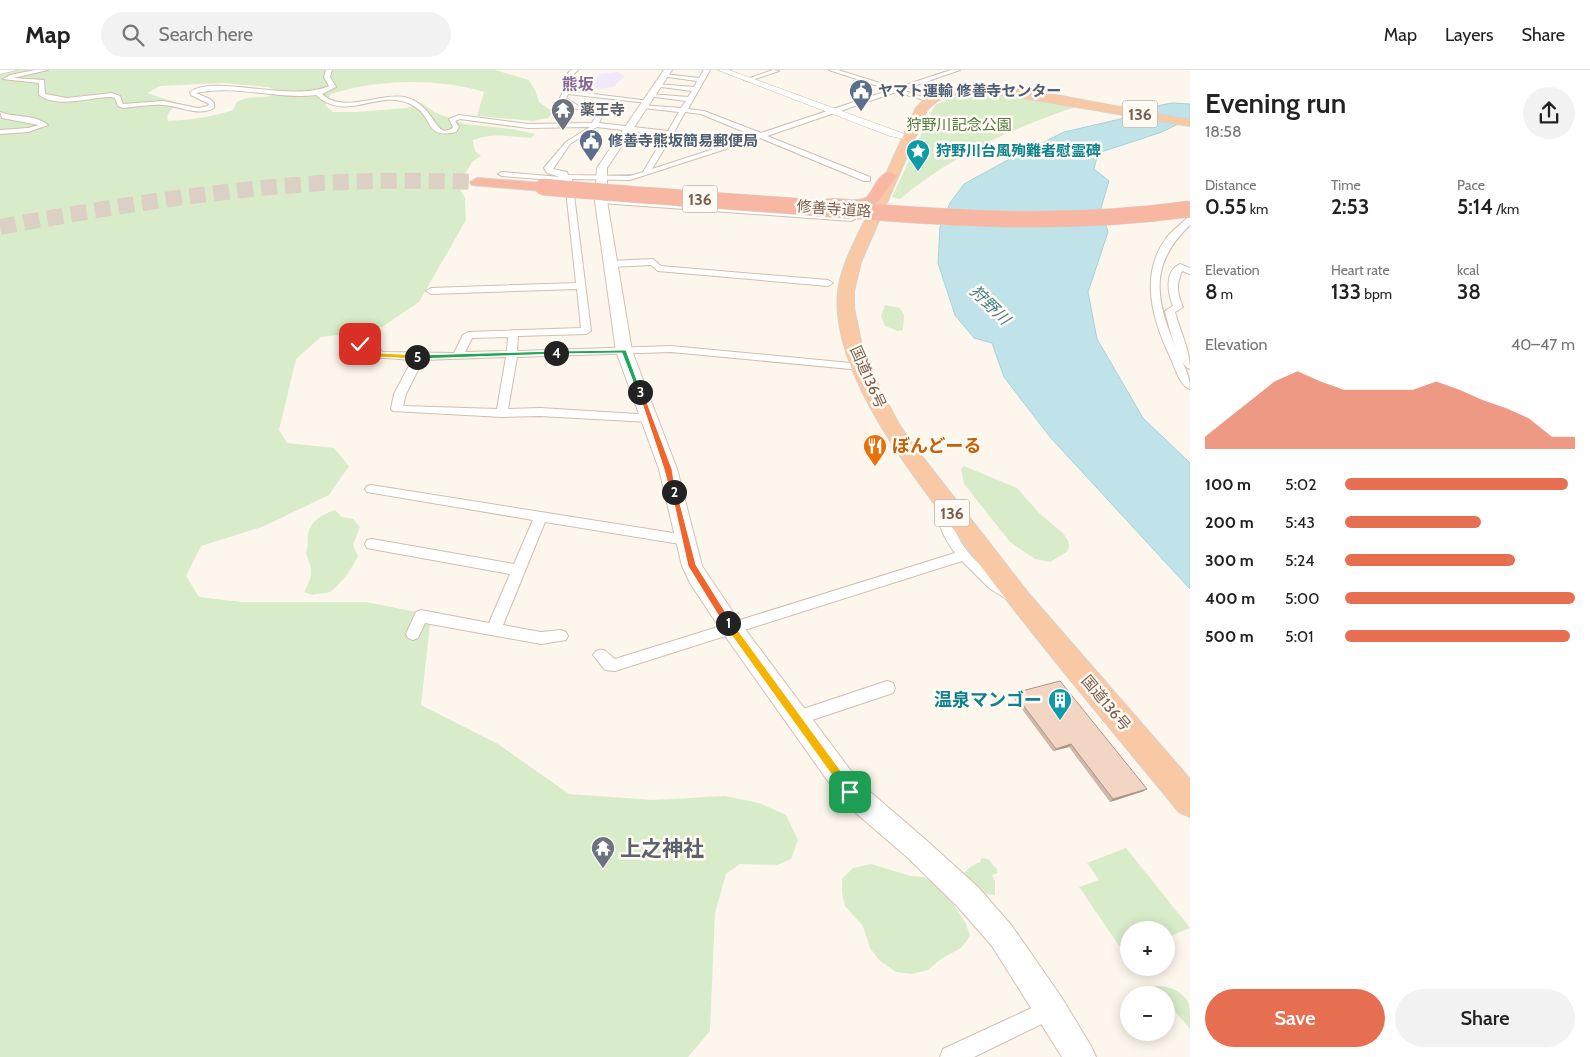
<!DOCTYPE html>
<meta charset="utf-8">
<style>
:root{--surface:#fff;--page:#f2f2f2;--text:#222;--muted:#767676;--line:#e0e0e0;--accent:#e76f51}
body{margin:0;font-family:Cabin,"Noto Sans JP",sans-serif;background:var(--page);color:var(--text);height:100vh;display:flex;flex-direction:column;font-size:19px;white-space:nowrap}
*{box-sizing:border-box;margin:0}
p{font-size:16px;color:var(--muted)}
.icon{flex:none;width:28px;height:28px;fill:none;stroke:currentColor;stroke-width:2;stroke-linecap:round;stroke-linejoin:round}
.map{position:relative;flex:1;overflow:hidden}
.sheet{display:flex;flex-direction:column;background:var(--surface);width:400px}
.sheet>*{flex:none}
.buttons{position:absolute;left:1120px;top:851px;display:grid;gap:10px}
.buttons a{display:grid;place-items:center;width:55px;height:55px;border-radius:50%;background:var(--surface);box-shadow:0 2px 12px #0003;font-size:25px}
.pin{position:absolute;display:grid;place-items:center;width:42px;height:42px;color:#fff;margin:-21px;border-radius:10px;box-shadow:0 2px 8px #0006}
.km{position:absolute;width:25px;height:25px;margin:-12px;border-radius:50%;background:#222;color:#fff;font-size:14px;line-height:25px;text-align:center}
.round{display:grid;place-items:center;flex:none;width:52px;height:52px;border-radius:26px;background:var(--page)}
.headline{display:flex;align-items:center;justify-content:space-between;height:85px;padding:0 15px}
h1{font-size:28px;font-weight:600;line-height:38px}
.stats{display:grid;grid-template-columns:repeat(3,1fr);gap:8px;height:85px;padding:5px 15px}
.stats div{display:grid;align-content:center}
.stats b{font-size:21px;font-weight:600}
.stats small{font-size:14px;font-weight:400}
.stats p{font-size:14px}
.chart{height:140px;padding:10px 15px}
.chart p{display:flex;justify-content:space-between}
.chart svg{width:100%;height:90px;margin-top:5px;fill:var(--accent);opacity:.7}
.action{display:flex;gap:10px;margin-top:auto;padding:10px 15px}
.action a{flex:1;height:58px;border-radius:30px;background:var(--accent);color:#fff;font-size:20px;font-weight:600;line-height:58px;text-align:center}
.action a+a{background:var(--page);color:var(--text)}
ul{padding:0 15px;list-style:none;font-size:16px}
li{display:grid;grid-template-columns:80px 60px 1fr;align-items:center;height:38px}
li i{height:12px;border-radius:6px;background:var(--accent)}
header{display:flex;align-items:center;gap:30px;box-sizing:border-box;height:70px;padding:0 25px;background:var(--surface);border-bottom:1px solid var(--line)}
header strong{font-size:24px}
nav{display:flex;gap:28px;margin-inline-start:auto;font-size:18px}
.search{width:350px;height:45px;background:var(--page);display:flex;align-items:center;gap:12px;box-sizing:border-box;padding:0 18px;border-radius:28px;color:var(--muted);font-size:19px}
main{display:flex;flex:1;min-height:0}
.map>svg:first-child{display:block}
</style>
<header>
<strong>Map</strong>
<div class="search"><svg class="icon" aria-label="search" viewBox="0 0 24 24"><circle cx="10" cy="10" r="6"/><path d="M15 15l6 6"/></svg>Search here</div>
<nav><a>Map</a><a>Layers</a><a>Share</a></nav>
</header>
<main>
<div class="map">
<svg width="1190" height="987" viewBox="0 0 1190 987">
<rect width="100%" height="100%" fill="#fdf6ec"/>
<path fill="#f3e8fa" d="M618,2L625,6L613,17L600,19L590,16L600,4Z"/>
<g fill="#d8ecc9" fill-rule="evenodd">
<path d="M0,0H495L529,10L535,20L539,32L553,42L548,48L533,51L477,46L484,22C436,8 379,9 331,24L325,35L333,42H356L407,38L422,33L434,42L465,54L512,59L535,64L531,68C507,67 497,62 473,70L475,81L481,86L472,92L458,116L465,128L466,150L419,232L382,257L354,263L321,267L296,289L279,360L287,373L334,378L349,396L329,425L262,457L201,476L186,506L199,527L242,532H366L431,545L421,635L498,674L569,724L653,730L725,726L759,733L786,745L798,770L791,789L777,795L740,794L726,804L715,843L710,961L688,987H0ZM223,13L268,17L279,21C265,32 253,23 237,32L233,40C212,47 191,50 168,51C165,42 173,38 181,34L147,23L160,16Z"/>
<path d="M996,23L1079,36C1014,57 953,85 900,129L892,127L935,35L954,27Z"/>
<path d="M885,235L900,238L904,245L903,260L898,261L885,256L881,246Z"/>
<path d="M964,396L1017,418L1040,444L1063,463L1069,472L1068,481L1050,492L1035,489L1010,472L964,414L961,399Z"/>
<path d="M335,440L342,447L353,449L360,457L353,475L358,486C354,495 337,521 327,523C321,524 318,523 312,525L304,522C313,507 313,500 306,483C309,474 307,471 308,464C311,450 323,444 335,440Z"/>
<path d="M1126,778L1190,858L1166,868V860H1129V890L1079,817L1099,810L1087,793Z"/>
<path d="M982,788L988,789L997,799L998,803L992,805L995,811V825L978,823L965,808L964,803C971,797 970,796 980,792Z"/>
<path d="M871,794L911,806L924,807L944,819L966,854L970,866L961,878L941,889L928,900L912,904L896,902L879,890L870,878L863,856L845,836L842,823V809L853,798Z"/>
<path d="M1158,916C1170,916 1184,922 1189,934C1190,940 1190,952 1190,959L1173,939L1166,933V925H1153L1149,919Z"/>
</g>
<path fill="#bfe3e8" stroke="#a5d3da" d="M1172,33L1190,34V48L1162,62L1098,83L1094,99L1109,111L1101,138L1108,162L1088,222L1097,269L1143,348L1190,393V519L1050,367L1004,307L992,273L974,268L955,245L938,193L940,157L950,133L964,114L1015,86L1064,62L1129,47L1151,37Z"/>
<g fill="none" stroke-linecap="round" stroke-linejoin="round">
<g stroke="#a5d3da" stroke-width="2">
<path d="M935,5L946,2"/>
<path d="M606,106L636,105"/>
</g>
<path stroke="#dcd0c4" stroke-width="12" stroke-dasharray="12 6" stroke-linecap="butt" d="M412,110H420"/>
<path stroke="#dcd0c4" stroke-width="16" stroke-dasharray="16 8" stroke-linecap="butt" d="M0,157C98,139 196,123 296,115C356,110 416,110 477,112"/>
<g stroke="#d1beb0" stroke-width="2">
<g id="minor">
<path d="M35,0H48L13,8L44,10L45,24L67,28L112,23L120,26L123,34L163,31L198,38L208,36L209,34L191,25L190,22C214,4 291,33 329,16L324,7L326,0H332L330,7L336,17L322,24C344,44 377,23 404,27C429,32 435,59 444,61C444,61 451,59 451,59L453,57L449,49L459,45L528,54L592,53L598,43L573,38L560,28L567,12L568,3L571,0H578L574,4L569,21L650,31L647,33L568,24L566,28L577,35L604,41L599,53L668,61L679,42L643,38L641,37V35L681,38L686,31L648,26L651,24L688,27L692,21L654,16L657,14L694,17L697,11L661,6L664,4L699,8L704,0H710L688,39L704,41L761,63L890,20L829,0H838L896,18L951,0H960L902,20L931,30V32L896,22L767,66L870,107V111H864L760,68L630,110L572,109L591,261L586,264L518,266L517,281L671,276L861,294L866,297L861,300L671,282L517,287L508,339L540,338L654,345L656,348L654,351L650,352L540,346L502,347L393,341L391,339L394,324L412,290L374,287L369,277H360L355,274L360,271L377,272L382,282L454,283L463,265L468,262L581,258L577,219L431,224L426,221L431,218L576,213L565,111L502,106L498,104L502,102L560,107L547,103L544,98L566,72L590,57L528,58L460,49L455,51L459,57L456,62C424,70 434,46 412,35C379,17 347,54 316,25C276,30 236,14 196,23L210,29L214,33V38C199,47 180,36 163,35C150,34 136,37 123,38L118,36L115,28L111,27C89,27 59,39 39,25V13L3,9L10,5ZM685,42L701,44L754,66L742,70L674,62ZM597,57L665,65L643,102L630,106L568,105L567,102L553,99L570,74ZM672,66L732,73L652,99ZM508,267L507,281L465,282L472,268ZM506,287L497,339L403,336L406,324L423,290Z"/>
<path d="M773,0L779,1L749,11L744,10Z"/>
<path d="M0,42C15,48 35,44 48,55L28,62L0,64V60L28,58L39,55L2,48Z"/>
<path d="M598,129L851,147L855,149L851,151L601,133H598Z"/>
<path d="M1187,148H1190V155C1151,192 1154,226 1174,273C1180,289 1190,302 1190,319C1181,317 1175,299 1172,291C1153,252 1138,205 1167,167C1173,160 1181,154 1187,148Z"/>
<path d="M653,189L661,196L828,210L833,213L828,216L658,201L651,195L611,197L607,194L611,191Z"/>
<path d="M1180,194L1190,198V204L1182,201C1176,215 1177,223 1183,237L1175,242C1180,261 1190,280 1190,299C1178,296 1168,253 1165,241L1173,236C1168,223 1164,201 1180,194Z"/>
<path d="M371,415L686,465L691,467L693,470L691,473L686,475L545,452L503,555L541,562L561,560L566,562L568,566L566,570L541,574L425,553L418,568L413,570L408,568L406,564L416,542L421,540L489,553L510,504L372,479L367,478L365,474L367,470L372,469L514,494L533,450L367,422L365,419L367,416Z"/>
<path d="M947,431L952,433C956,441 951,451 955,460C965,486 993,508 1016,522L1018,526L1016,530L1011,532L989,518L962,491L615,601L605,600L593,585L596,581C606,577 607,584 615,589L955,483C945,469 933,450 942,433Z"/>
<path d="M887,611L893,613L895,618L893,623L797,655L791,653L789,648L791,643Z"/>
<path d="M1051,929L1058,932L1061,939L1058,946L974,987H940L943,979Z"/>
</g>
</g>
<g stroke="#d1beb0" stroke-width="1">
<g id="tertiary">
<path d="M0,0H17L0,4Z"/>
<path d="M718,0H729L913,67L909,70L890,66Z"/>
</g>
</g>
<g stroke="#d6c0b0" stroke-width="2">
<path id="secondary" d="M664,0H672L607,98V131L632,281L677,399L702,496L739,551L860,713L926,770L978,817L1012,856L1062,928L1091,976L1096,987H1062L992,876L958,837L908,788L842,731L723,563L690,513L682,496L659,399L616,281L595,131L597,98Z"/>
</g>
<g stroke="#dad1cd" stroke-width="2">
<path id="trunk" d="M979,17L1034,21L1190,50V56L1006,25C985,24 959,20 939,30C935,32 931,36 927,40L861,192L854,221V238L863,281L881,321L900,356L914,376L1029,524L1190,709V747L1179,742C1106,653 1031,565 963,472C916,409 830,304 838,222C841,196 855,171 866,148C883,111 899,75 916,38C932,19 957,18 979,17Z"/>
</g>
<g stroke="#dad1cd" stroke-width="2">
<g id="motorway">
<path d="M890,102L897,106L876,134C860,141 841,140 824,136L822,133L824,130C838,126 852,134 866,128C875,120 876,105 890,102Z"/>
<path d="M477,108L543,113L550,117L543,121L472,115L470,112Z"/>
</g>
</g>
<use href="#minor" fill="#fff" fill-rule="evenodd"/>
<use href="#tertiary" fill="#fff" fill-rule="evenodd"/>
<use href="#secondary" fill="#fff" fill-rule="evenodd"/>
<use href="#trunk" fill="#f9c8a4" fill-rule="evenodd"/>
<use href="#motorway" fill="#f7b7a3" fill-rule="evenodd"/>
<g stroke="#dad1cd" stroke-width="17" stroke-linecap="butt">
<path id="motorway-bridge" d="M543,117C634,125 726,131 818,138C946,148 1062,157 1190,139"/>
</g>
<use href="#motorway-bridge" stroke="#f7b7a3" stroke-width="16"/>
</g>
<path fill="#d1b7a8" d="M1014,623L1144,721L1110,732L1069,677L1053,681L1012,626Z"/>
<g fill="#aa9588">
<path d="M1071,674L1069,677L1053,681L1056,679Z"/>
<path d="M1147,719L1144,721L1110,732L1113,729Z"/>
</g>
<path fill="#f3d5c3" stroke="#aa9588" d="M1060,611L1147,719L1113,729L1071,674L1056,679L1014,623Z"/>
<path fill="#f5b400" stroke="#fff" d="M728,550L731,551L854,719L856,722L854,726H847L725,556V551Z"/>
<path fill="#f0652b" stroke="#fff" d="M671,420L677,422L696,495L731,551V556H725L688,496Z"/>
<path fill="#f0652b" stroke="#fff" d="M638,321L643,322L672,399L676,424L670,422L664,399Z"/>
<path fill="#22a559" stroke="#fff" d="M626,280L642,324L637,322L622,283L556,284L553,283L556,281Z"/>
<path fill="#22a559" stroke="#fff" d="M556,281L558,284L417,289L414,287L417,285Z"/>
<path fill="#f5b400" stroke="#fff" d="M358,273H375L380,283L417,285L420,287L417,289L378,287L375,285L371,276H360Z"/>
<defs>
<g id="civic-pin" transform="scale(1.25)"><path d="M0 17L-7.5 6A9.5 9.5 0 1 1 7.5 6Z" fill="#5c6f8a" stroke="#fffaf3"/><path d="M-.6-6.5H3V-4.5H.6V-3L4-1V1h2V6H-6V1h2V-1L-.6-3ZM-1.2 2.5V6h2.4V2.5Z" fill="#fff"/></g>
<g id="temple-pin" transform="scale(1.25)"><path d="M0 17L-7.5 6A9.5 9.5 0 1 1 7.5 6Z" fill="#6b7280" stroke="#fffaf3"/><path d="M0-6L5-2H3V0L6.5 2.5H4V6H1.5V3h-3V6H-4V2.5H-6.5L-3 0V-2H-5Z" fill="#fff"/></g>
<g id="sight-pin" transform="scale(1.25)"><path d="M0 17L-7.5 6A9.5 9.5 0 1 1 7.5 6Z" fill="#0f9aa8" stroke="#fffaf3"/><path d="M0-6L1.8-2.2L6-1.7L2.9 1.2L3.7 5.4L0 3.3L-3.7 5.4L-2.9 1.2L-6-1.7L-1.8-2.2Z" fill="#fff"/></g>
<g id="restaurant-pin" transform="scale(1.25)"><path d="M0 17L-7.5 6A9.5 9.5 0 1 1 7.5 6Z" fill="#e8710a" stroke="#fffaf3"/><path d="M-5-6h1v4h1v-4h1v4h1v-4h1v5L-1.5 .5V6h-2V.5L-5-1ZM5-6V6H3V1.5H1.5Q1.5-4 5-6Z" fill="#fff"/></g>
<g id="building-pin" transform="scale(1.25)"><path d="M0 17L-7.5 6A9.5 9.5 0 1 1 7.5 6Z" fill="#0f9aa8" stroke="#fffaf3"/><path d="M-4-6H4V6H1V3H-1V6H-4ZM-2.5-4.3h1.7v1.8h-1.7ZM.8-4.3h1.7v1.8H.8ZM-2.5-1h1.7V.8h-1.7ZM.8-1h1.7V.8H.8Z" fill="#fff"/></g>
</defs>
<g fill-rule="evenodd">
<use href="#civic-pin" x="861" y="21"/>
<use href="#temple-pin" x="563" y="40"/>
<use href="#civic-pin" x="591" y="71"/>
<use href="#sight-pin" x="918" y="81"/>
<use href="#restaurant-pin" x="875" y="376"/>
<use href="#building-pin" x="1060" y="630"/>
<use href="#temple-pin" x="603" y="778"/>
</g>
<g text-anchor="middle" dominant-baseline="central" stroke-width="5" stroke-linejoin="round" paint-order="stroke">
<g font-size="15" font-weight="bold" fill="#4e5e75" stroke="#fffaf3" text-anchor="start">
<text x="878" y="21">ヤマト運輸 修善寺センター</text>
<text x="608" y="71">修善寺熊坂簡易郵便局</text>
</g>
<g font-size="15" font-weight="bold" fill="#5b616d" stroke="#fffaf3" text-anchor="start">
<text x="580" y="40">薬王寺</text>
</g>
<g font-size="15" fill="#537a41" stroke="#fffaf3">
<text x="959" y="55">狩野川記念公園</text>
</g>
<g font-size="15" font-weight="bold" fill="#0d838f" stroke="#fffaf3" text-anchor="start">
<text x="936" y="81">狩野川台風殉難者慰霊碑</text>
</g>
<g font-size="15" fill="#7a5c4d" stroke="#fffaf3">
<text transform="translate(834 139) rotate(4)">修善寺道路</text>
<text transform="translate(868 307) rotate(66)">国道136号</text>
<text transform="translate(1106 633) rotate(50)">国道136号</text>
</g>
<g font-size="16" font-weight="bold" fill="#846695" stroke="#fffaf3">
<text x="578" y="14">熊坂</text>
</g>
<g fill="#fffaf3" stroke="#a28b7f" stroke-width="1">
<rect x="1122.5" y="30.5" width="35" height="27" rx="4"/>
<rect x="682.5" y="115.5" width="35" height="27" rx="4"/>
<rect x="934.5" y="429.5" width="35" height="27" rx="4"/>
</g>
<g font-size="16" font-weight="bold" fill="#7a5c4d">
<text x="1140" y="44">136</text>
<text x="700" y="129">136</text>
<text x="952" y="443">136</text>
</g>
<g font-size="16" font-style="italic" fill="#437c86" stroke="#fffaf3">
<text transform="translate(990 235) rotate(44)">狩野川</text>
</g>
<g font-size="18" font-weight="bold" fill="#c56008" stroke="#fffaf3" text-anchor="start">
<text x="892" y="376">ぼんどーる</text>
</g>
<g font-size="18" font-weight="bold" fill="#0d838f" stroke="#fffaf3" text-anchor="end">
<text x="1042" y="630">温泉マンゴー</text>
</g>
<g font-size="21" font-weight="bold" fill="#5b616d" stroke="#fffaf3" text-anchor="start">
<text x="620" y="778">上之神社</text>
</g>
</g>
</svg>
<div class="buttons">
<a>+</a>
<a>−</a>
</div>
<div class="pin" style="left:850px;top:722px;background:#1e9e55"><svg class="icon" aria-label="arrive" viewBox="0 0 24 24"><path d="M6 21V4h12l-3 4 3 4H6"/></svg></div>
<div class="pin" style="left:360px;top:274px;background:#d93025"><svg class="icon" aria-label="check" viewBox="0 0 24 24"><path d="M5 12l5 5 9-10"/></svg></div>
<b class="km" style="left:728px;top:553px">1</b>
<b class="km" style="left:674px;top:422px">2</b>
<b class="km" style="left:640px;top:322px">3</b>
<b class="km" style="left:556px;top:283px">4</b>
<b class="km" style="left:417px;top:287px">5</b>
</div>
<section class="sheet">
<div class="headline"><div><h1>Evening run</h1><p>18:58</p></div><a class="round"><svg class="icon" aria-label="share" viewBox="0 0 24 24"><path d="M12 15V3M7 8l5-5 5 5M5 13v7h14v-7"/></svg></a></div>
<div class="stats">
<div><p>Distance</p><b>0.55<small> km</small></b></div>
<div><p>Time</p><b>2:53</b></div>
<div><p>Pace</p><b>5:14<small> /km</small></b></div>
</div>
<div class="stats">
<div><p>Elevation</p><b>8<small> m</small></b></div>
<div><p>Heart rate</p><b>133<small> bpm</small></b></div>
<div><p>kcal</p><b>38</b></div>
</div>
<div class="chart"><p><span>Elevation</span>40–47 m</p>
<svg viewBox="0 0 160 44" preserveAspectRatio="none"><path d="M0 44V38L10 29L20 20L30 11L40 6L50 11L60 15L70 15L80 15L90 15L100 11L110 15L120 20L130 24L140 29L150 38L160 38V44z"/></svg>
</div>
<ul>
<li><b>100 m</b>5:02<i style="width:97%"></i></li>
<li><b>200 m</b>5:43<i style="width:59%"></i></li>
<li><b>300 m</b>5:24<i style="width:74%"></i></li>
<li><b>400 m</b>5:00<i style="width:100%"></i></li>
<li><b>500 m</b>5:01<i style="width:98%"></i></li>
</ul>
<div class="action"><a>Save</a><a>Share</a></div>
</section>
</main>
